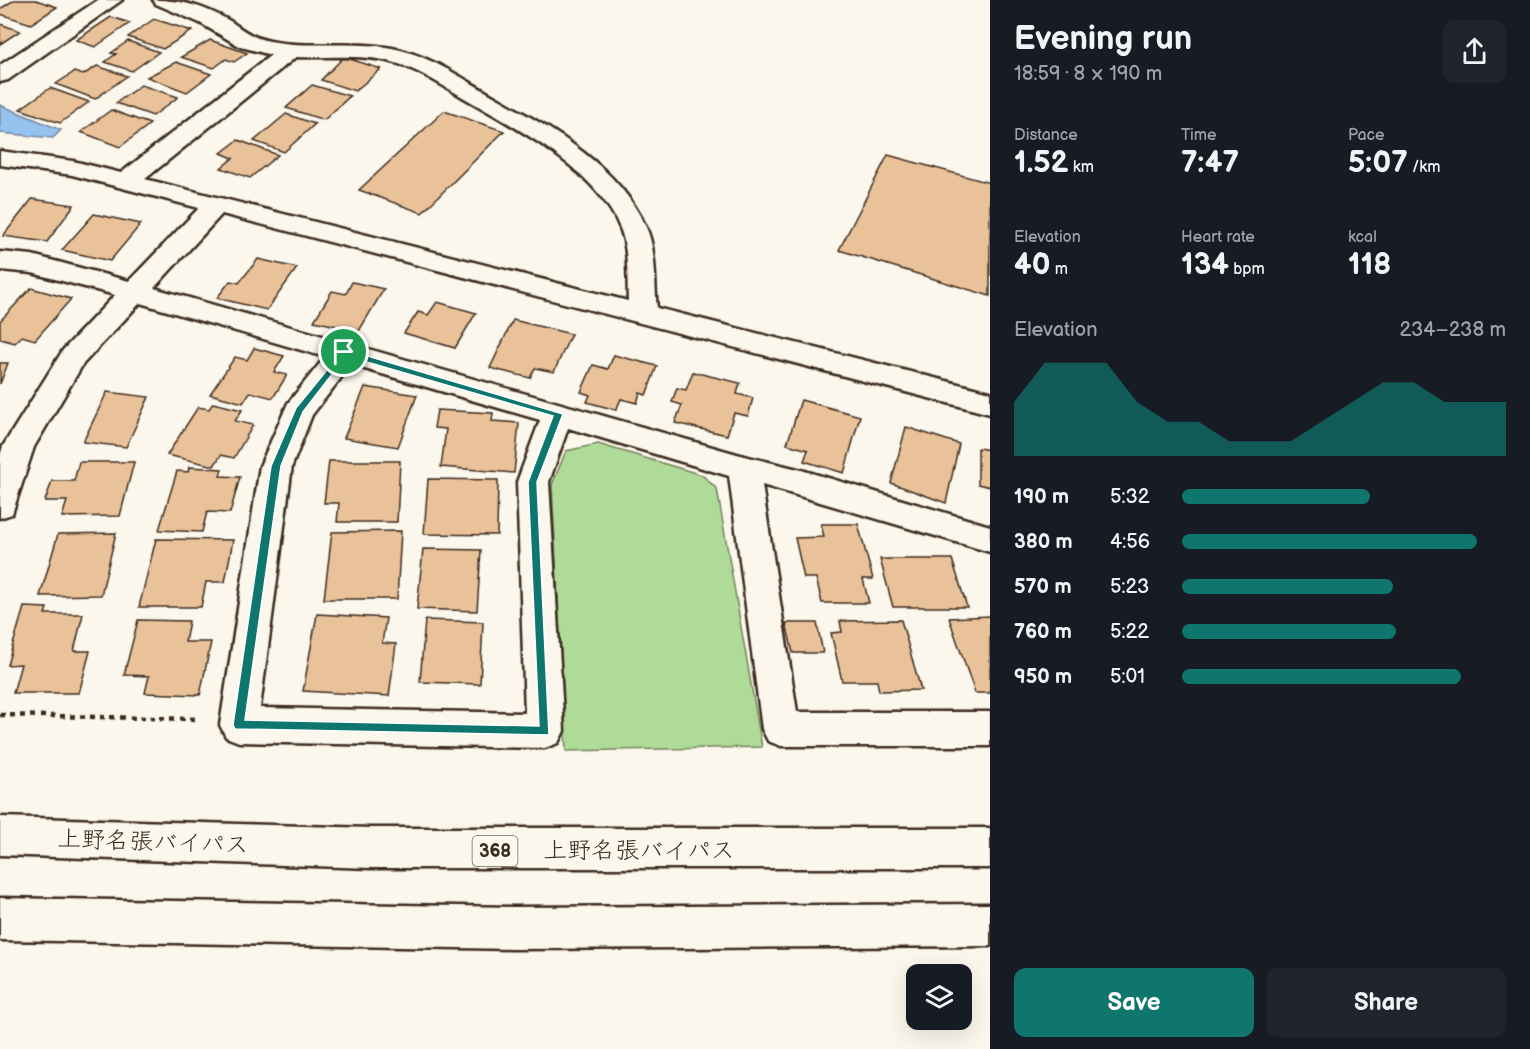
<!DOCTYPE html>
<meta charset="utf-8">
<style>
:root{--surface:#171b24;--page:#20242c;--text:#f1f3f6;--muted:#9ea1a6;--accent:#0f766e}
body{margin:0;font-family:"Balsamiq Sans","Klee One",sans-serif;background:var(--page);color:var(--text);height:100vh;display:flex;flex-direction:column;font-size:22px;white-space:nowrap}
*{box-sizing:border-box;margin:0}
p{font-size:20px;color:var(--muted)}
.icon{flex:none;width:33px;height:33px;fill:none;stroke:currentColor;stroke-width:2;stroke-linecap:round;stroke-linejoin:round}
.map{position:relative;flex:1;overflow:hidden}
.drawer{display:flex;flex-direction:column;background:var(--surface);width:540px}
.drawer>*{flex:none}
.buttons{position:absolute;left:906px;top:964px;display:grid;gap:12px}
.buttons a{display:grid;place-items:center;width:66px;height:66px;border-radius:12px;background:var(--surface);box-shadow:0 6px 24px #0002;font-size:30px}
.pin{position:absolute;display:grid;place-items:center;width:51px;height:51px;color:#fff;margin:-26px;border:3px solid #fff;border-radius:50%;box-shadow:0 2px 6px #0007}
.round{display:grid;place-items:center;flex:none;width:63px;height:63px;border-radius:12px;background:var(--page)}
.headline{display:flex;align-items:center;justify-content:space-between;height:102px;padding:0 24px}
h1{font-size:33px;font-weight:700;line-height:45px}
.figures{display:grid;grid-template-columns:repeat(3,1fr);gap:9px;height:102px;padding:6px 24px}
.figures div{display:grid;align-content:center}
.figures b{font-size:30px;font-weight:700}
.figures small{font-size:16px;font-weight:400}
.figures p{font-size:16px}
.chart{height:168px;padding:12px 24px}
.chart p{display:flex;justify-content:space-between}
.chart svg{width:100%;height:108px;margin-top:6px;fill:var(--accent);opacity:.7}
.button{display:flex;gap:12px;margin-top:auto;padding:12px 24px}
.button a{flex:1;height:69px;border-radius:12px;background:var(--accent);color:#fff;font-size:24px;font-weight:700;line-height:69px;text-align:center}
.button a+a{background:var(--page);color:var(--text)}
ul{padding:0 24px;list-style:none;font-size:20px}
li{display:grid;grid-template-columns:96px 72px 1fr;align-items:center;height:45px}
li i{height:15px;border-radius:8px;background:var(--accent)}
main{display:flex;flex:1;min-height:0}
.map>svg:first-child{display:block}
</style>
<main>
<div class="map">
<svg width="990" height="1049" viewBox="0 0 990 1049">
<rect width="100%" height="100%" fill="#fbf7ec"/>
<filter id="ink" filterUnits="userSpaceOnUse"><feTurbulence type="fractalNoise" baseFrequency=".0167" numOctaves="2"/><feDisplacementMap in="SourceGraphic" scale="12" xChannelSelector="R" yChannelSelector="G"/><feConvolveMatrix kernelMatrix="1 2 1 2 8 2 1 2 1" color-interpolation-filters="sRGB"/></filter>
<g filter="url(#ink)">
<path fill="#afdb98" stroke="#75825b" stroke-width="1.5" d="M598,444L702,475L717,489L762,747L566,751L552,485L566,451Z"/>
<path fill="#96c2f0" stroke="#72859c" stroke-width="1.5" d="M0,105L61,130L53,138L0,133Z"/>
<g fill="#e9c299" stroke="#3b2a1e" stroke-width="1.5">
<path d="M14,0H36L57,7L31,24L0,14V9Z"/>
<path d="M111,17L130,23L95,47L76,40Z"/>
<path d="M154,19L192,31L163,49L128,37Z"/>
<path d="M0,24L20,31L0,44Z"/>
<path d="M210,40L247,53L234,62L226,59L214,68L181,57Z"/>
<path d="M128,41L159,52L132,71L105,62L116,54L111,53Z"/>
<path d="M344,57L381,69L355,91L321,80Z"/>
<path d="M176,62L211,74L187,92L147,77Z"/>
<path d="M97,66L127,76L95,99L56,84L74,72L83,75Z"/>
<path d="M141,85L178,97L153,116L116,103Z"/>
<path d="M312,85L350,96L324,120L286,108Z"/>
<path d="M50,88L89,102L60,123L20,109Z"/>
<path d="M111,110L150,124L120,147L81,132Z"/>
<path d="M444,111L504,131L422,213L359,190Z"/>
<path d="M286,114L315,124L284,152L254,141Z"/>
<path d="M238,140L278,155L250,178L221,168L233,158L221,153Z"/>
<path d="M888,155L990,183V296L839,250Z"/>
<path d="M32,199L74,205L47,242L3,236Z"/>
<path d="M94,214L141,224L110,261L62,250Z"/>
<path d="M258,259L297,268L267,310L217,298L230,281L239,283Z"/>
<path d="M352,282L384,289L359,331L314,321L332,291L346,294Z"/>
<path d="M31,288L71,299L35,340L22,336L15,343L0,339V321Z"/>
<path d="M437,302L476,313L455,348L404,333L418,312L428,315Z"/>
<path d="M513,320L571,334L554,372L535,368L530,378L490,368Z"/>
<path d="M254,348L284,356L274,372L287,375L273,398L250,392L243,403L210,394L235,357L247,360Z"/>
<path d="M614,355L657,366L646,395L640,393L637,403L621,399L616,410L587,402L590,395L581,392L593,365L608,369Z"/>
<path d="M0,363H8L0,384Z"/>
<path d="M693,372L740,383L737,394L753,398L748,416L734,413L727,435L675,423L682,405L672,402L677,388L686,390Z"/>
<path d="M365,387L417,395L398,447L344,438Z"/>
<path d="M107,392L149,397L126,447L83,442Z"/>
<path d="M801,400L860,416L844,473L804,461L808,450L787,444Z"/>
<path d="M213,403L242,410L235,421L253,425L234,458L221,455L214,466L167,455L198,407L209,409Z"/>
<path d="M437,410L493,413L492,421L519,423L514,473L441,467L446,429L434,428Z"/>
<path d="M906,427L959,444L946,503L891,483Z"/>
<path d="M978,448L990,450V487L978,484Z"/>
<path d="M329,461H400L397,522H337L339,503H324Z"/>
<path d="M79,462H134L120,516L62,517L67,501H45L52,481H74Z"/>
<path d="M189,467L222,469L220,476L240,477L230,513L207,512L202,532L159,530L177,471L188,472Z"/>
<path d="M428,479L498,480L497,535L424,534Z"/>
<path d="M821,524H858L873,579H863L869,603H822L816,578H804L795,538L824,537Z"/>
<path d="M401,531L397,599H324L332,532Z"/>
<path d="M116,533L101,595L40,596L58,534Z"/>
<path d="M156,539L233,540L225,582H206L201,607H139Z"/>
<path d="M423,549L481,550L477,611L417,609Z"/>
<path d="M880,559H952L967,607H893Z"/>
<path d="M24,607L47,608L45,614H83L74,651H90L79,693H13L21,664L7,665Z"/>
<path d="M317,614L386,618L382,643L396,644L389,696L303,691Z"/>
<path d="M990,616V693H975L949,618Z"/>
<path d="M138,620L189,621L185,642H211L200,695L145,693L149,676L124,675Z"/>
<path d="M425,620L483,622L480,684L420,682Z"/>
<path d="M901,620L921,690L879,691L877,681H842L831,633L842,632L840,621Z"/>
<path d="M786,623H817L823,653H793Z"/>
</g>
<g fill="none" stroke-linecap="round" stroke-linejoin="round">
<g stroke="#3b2a1e" stroke-width="5">
<g id="minor">
<path d="M98,0H122L8,80L0,82V65Z"/>
<path d="M153,0C183,0 203,6 230,21C243,30 253,38 270,41C310,49 351,40 392,48C428,55 459,76 490,94C548,127 617,163 646,227C657,251 654,283 657,308L990,392V414L222,214L154,288L744,456L798,469L990,526V552L762,485L797,712H990V746H781L768,741L762,729L729,476L568,428L549,482L564,731L558,743L545,748L239,742L226,737L220,725L260,466L288,403L325,357L140,303L83,364L34,447L12,514L0,518V456L3,446L63,350L115,295L32,273L0,270V252L32,255L129,281L199,208L72,175L0,165V151L73,161L121,173L271,55L241,47L200,23L156,4ZM296,57C328,58 360,54 392,62C416,68 439,84 461,96C514,127 596,168 620,228C629,250 627,278 628,301L145,179ZM351,365L540,420L517,482L525,713L260,708L292,466L312,415Z"/>
</g>
</g>
<g stroke="#3b2a1e" stroke-width="5">
<g id="highway">
<path d="M0,817L371,828H990V868H371L0,855Z"/>
<path d="M0,898L513,907L990,904V946L513,949L0,940Z"/>
</g>
</g>
<path stroke="#3b2a1e" stroke-width="4.5" stroke-dasharray="5 5" stroke-linecap="butt" d="M0,715L197,719"/>
<use href="#minor" fill="#fbf7ec" fill-rule="evenodd"/>
<use href="#highway" fill="#fbf7ec" fill-rule="evenodd"/>
</g>
</g>
<path fill="#0f766e" stroke="#fff" stroke-width="1.5" fill-rule="evenodd" d="M344,349L563,414L537,482L549,735L235,729L233,725L271,466L296,408ZM346,356L553,416L528,482L539,726L245,720L281,466L303,412Z"/>
<g text-anchor="middle" dominant-baseline="central" stroke-width="4.5" stroke-linejoin="round" paint-order="stroke">
<rect fill="#fbf7ec" stroke="#75685c" stroke-width="1.5" x="472.5" y="836" width="45" height="30" rx="4.5"/>
<g font-size="18" font-weight="bold" fill="#3b2a1e">
<text x="495" y="851">368</text>
</g>
<g font-size="24" fill="#3b2a1e" stroke="#fbf7ec">
<text transform="translate(153 842) rotate(2)">上野名張バイパス</text>
<text x="639" y="850">上野名張バイパス</text>
</g>
</g>
</svg>
<div class="buttons">
<a><svg class="icon" aria-label="layers" viewBox="0 0 24 24"><path d="M12 4l9 5-9 5-9-5zM3 14l9 5 9-5"/></svg></a>
</div>
<div class="pin" style="left:344px;top:352px;background:#1e9e55"><svg class="icon" aria-label="arrive" viewBox="0 0 24 24"><path d="M6 21V4h12l-3 4 3 4H6"/></svg></div>
</div>
<section class="drawer">
<div class="headline"><div><h1>Evening run</h1><p>18:59 · 8 × 190 m</p></div><a class="round"><svg class="icon" aria-label="share" viewBox="0 0 24 24"><path d="M12 15V3M7 8l5-5 5 5M5 13v7h14v-7"/></svg></a></div>
<div class="figures">
<div><p>Distance</p><b>1.52<small> km</small></b></div>
<div><p>Time</p><b>7:47</b></div>
<div><p>Pace</p><b>5:07<small> /km</small></b></div>
</div>
<div class="figures">
<div><p>Elevation</p><b>40<small> m</small></b></div>
<div><p>Heart rate</p><b>134<small> bpm</small></b></div>
<div><p>kcal</p><b>118</b></div>
</div>
<div class="chart"><p><span>Elevation</span>234–238 m</p>
<svg viewBox="0 0 160 44" preserveAspectRatio="none"><path d="M0 44V22L10 6L20 6L30 6L40 22L50 30L60 30L70 38L80 38L90 38L100 30L110 22L120 14L130 14L140 22L150 22L160 22V44z"/></svg>
</div>
<ul>
<li><b>190 m</b>5:32<i style="width:58%"></i></li>
<li><b>380 m</b>4:56<i style="width:91%"></i></li>
<li><b>570 m</b>5:23<i style="width:65%"></i></li>
<li><b>760 m</b>5:22<i style="width:66%"></i></li>
<li><b>950 m</b>5:01<i style="width:86%"></i></li>
</ul>
<div class="button"><a>Save</a><a>Share</a></div>
</section>
</main>
